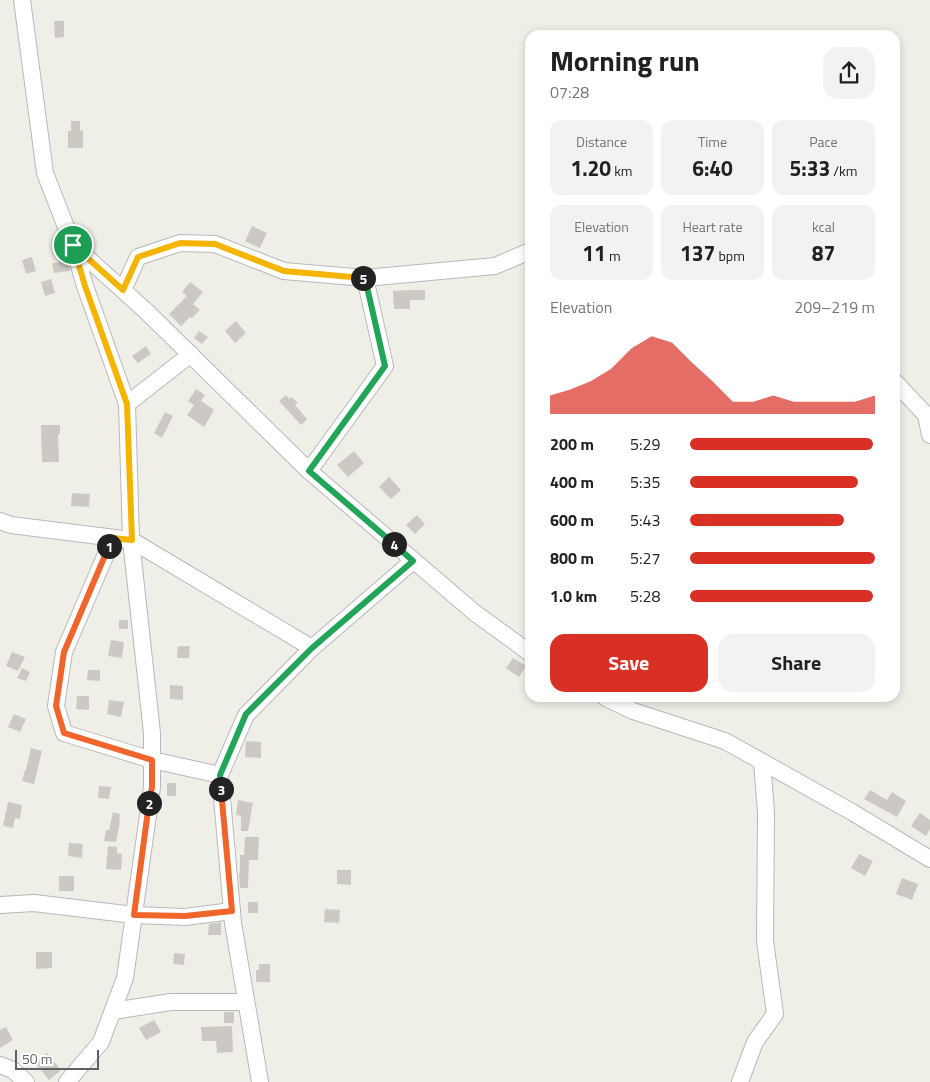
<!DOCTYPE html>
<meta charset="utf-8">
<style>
:root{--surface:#fff;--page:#f2f2f2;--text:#202124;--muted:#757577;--accent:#d93025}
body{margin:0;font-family:"Titillium Web",sans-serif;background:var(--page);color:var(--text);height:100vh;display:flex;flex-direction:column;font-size:19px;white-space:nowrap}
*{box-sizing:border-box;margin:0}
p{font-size:16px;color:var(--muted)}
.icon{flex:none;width:28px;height:28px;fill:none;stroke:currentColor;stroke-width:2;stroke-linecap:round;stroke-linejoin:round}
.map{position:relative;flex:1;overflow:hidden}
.details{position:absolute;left:525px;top:30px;width:375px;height:672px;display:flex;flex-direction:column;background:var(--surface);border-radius:15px;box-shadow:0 2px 8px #0003}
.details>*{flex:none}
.scale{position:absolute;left:15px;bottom:12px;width:84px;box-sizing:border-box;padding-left:5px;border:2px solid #5e6167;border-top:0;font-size:14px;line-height:18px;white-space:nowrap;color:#5e6167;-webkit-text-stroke:4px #fff;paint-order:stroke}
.pin{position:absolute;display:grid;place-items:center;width:42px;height:42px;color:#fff;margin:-21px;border:2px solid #fff;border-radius:50%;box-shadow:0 1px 5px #0007}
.km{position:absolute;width:25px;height:25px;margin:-12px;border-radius:50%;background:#222;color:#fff;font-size:14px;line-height:25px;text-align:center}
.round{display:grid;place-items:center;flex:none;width:52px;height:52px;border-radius:15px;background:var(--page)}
.head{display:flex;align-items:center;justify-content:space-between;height:85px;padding:0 25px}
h1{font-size:28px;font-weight:700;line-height:38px}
.metrics{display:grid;grid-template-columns:repeat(3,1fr);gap:8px;height:85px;padding:5px 25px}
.metrics div{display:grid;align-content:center;border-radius:12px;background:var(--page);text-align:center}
.metrics b{font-size:21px;font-weight:700}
.metrics small{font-size:14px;font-weight:400}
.metrics p{font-size:14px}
.chart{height:140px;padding:10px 25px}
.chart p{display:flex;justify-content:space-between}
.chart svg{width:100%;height:90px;margin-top:5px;fill:var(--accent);opacity:.7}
.cta{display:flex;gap:10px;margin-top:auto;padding:10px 25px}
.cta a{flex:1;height:58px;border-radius:15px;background:var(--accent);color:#fff;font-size:20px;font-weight:700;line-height:58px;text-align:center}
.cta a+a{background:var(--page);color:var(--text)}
ul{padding:0 25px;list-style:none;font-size:16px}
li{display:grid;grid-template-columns:80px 60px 1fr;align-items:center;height:38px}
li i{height:12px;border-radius:6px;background:var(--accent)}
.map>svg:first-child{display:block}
</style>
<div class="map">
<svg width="930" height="1082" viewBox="0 0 930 1082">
<rect width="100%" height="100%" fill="#f0efe7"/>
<g fill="#ccc9c4">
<path d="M54,21H64V37L55,38Z"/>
<path d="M71,121H80V131L83,130V148H68V131H71Z"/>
<path d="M252,226L267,233L260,248L245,241Z"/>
<path d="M66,255L70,271L54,273L52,263H59L58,256Z"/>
<path d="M32,257L36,271L26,274L22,260Z"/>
<path d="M51,279L55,293L45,296L41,282Z"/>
<path d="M190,282L203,292L193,304L200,310L192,318L190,317L181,326L169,314L187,296L182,292Z"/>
<path d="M409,290H425V300H410V309H394L393,291Z"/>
<path d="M236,321L246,333L235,343L225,331Z"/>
<path d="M199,331L208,337L202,344L194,338Z"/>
<path d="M146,346L151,354L138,363L132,356Z"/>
<path d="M196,389L205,395L201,401L214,410L204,427L187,415L194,405L188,401Z"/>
<path d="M286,395L289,399L292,397L298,403L295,405L307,419L301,425L279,401Z"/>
<path d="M165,412L173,416L162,438L154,433Z"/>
<path d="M41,425H60V434H58L59,462H42Z"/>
<path d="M354,451L364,463L348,477L337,465Z"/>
<path d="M389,477L401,490L391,499L379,487Z"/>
<path d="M72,493L90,494L89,507L71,506Z"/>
<path d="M417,515L425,524L415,534L406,525Z"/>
<rect x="119" y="620" width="9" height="9"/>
<path d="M111,640L124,642L122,658L108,656Z"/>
<path d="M178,646H190L189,658H177Z"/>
<path d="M12,652L25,657L18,671L6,666Z"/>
<path d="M513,658L526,666L519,677L506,668Z"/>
<path d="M22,668L30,672L26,681L17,678Z"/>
<path d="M88,670H100V681L87,680Z"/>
<path d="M170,685L183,686V700L170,699Z"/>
<path d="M77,696H89V710L76,709Z"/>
<path d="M109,700L124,702L121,717L107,714Z"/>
<path d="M14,714L26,719L20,732L8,727Z"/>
<path d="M246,741L261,742V758L245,757Z"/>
<path d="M31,748L42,751L34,784L22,781L25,770H26Z"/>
<rect x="167" y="783" width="9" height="13"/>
<path d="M99,786L111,787L109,799L98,798Z"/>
<path d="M870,790L887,800L892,792L906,801L897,817L864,799Z"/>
<path d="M238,800L253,803L248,831H241V816L236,815Z"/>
<path d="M8,802L22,805L20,819L15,818L13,828L3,826Z"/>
<path d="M113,812L120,814L119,821H120L116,842L104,841L106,830H109Z"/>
<path d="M920,813L930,820V829L926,836L911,826Z"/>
<path d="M245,837H259L258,860H249L248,888H240L239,873H240V855H244Z"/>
<path d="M69,843L83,844L82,858L68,856Z"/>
<path d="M108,846L117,847V853L122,854L121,870L106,869Z"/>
<path d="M859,854L873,861L865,876L851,868Z"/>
<path d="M337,870H351V885L337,884Z"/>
<rect x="59" y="876" width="15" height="15"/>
<path d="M902,878L918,884L912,900L896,894Z"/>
<rect x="248" y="902" width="10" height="11"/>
<path d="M325,909L340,910L339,923L324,922Z"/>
<path d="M221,922V935H208L209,924Z"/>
<path d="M36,952H52V968L36,969Z"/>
<path d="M174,953L185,954L184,965L173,964Z"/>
<path d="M259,964H270V982H256V970H259Z"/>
<rect x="224" y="1012" width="10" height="11"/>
<path d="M154,1020L161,1032L146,1040L139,1028Z"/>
<path d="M232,1026L233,1052L217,1053L216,1041H202L201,1027Z"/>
<path d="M6,1027L13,1040L0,1048V1030Z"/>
<path d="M47,1053L61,1070L49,1080L35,1063Z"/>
</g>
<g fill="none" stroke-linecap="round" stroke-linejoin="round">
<g stroke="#b7b8bd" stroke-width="18">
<g id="minor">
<path d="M22,0L45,173L73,245L147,312L309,471L475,613L530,653"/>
<path d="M365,278L495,266L530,251"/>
<path d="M123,290L138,257L180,243L215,244L284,271L365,278L385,366L309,471"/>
<path d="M895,382L926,415L930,435"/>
<path d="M127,404L191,354"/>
<path d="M0,521L11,525L131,540L312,648"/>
<path d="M113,538L64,652L56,706L64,733L152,760L220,775"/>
<path d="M606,698L633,711L725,741L852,812L930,859"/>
<path d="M0,905L34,903L134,915L185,917L232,911"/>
<path d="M113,1011L171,1002H246"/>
<path d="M0,1065L13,1070L26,1082"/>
<path d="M67,1082L101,1042L125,978L152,787V733L131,540L127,404L85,286L73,245"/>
<path d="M260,1082L233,923L220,775L246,715L312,648L413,561"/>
<path d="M740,1082L755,1042L775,1014L765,941L766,812L762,762"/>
</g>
</g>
<use href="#minor" stroke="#fff" stroke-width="16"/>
</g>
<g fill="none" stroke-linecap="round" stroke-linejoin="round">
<g stroke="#fff" stroke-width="10">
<path id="split-1" d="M73,245L85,286L127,404L132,540L113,538L109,546"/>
</g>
<g stroke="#fff" stroke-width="10">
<path id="split-2" d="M109,546L64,652L56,706L64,733L152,760V787L149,803"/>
</g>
<g stroke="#fff" stroke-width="10">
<path id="split-3" d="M149,803L134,915L185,916L232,911L221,789"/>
</g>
<g stroke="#fff" stroke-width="10">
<path id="split-4" d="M221,789L220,775L246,714L312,648L413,561L394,544"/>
</g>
<g stroke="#fff" stroke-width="10">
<path id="split-5" d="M363,278H365L385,366L309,471L394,544"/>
</g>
<g stroke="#fff" stroke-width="10">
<path id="split-6" d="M73,245L123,290L138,257L180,243L215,244L284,271L363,278"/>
</g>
<use href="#split-1" stroke="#f5b400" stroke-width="6"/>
<use href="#split-2" stroke="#f0652b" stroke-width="6"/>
<use href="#split-3" stroke="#f0652b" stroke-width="6"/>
<use href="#split-4" stroke="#22a559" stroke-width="6"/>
<use href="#split-5" stroke="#22a559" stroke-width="6"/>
<use href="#split-6" stroke="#f5b400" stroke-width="6"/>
</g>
</svg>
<div class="scale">50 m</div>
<div class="pin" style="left:73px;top:245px;background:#1e9e55"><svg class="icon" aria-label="arrive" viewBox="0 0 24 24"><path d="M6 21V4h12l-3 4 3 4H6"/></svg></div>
<b class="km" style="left:109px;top:546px">1</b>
<b class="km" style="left:149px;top:803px">2</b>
<b class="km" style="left:221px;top:789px">3</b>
<b class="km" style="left:394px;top:544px">4</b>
<b class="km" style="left:363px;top:278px">5</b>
<section class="details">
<div class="head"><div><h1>Morning run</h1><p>07:28</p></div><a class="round"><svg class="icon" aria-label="share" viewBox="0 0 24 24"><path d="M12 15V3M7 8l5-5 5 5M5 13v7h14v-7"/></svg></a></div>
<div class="metrics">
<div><p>Distance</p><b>1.20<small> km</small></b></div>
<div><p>Time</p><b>6:40</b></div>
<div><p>Pace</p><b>5:33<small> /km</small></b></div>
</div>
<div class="metrics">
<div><p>Elevation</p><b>11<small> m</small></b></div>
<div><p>Heart rate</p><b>137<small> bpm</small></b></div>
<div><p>kcal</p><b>87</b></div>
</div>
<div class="chart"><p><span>Elevation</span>209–219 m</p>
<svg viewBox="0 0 160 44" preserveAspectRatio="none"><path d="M0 44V35L10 32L20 28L30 22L40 12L50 6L60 9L70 19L80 28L90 38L100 38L110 35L120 38L130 38L140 38L150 38L160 35V44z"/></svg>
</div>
<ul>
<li><b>200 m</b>5:29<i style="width:99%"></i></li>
<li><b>400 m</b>5:35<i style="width:91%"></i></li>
<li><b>600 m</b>5:43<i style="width:83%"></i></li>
<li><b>800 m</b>5:27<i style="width:100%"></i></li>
<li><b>1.0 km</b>5:28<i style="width:99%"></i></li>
</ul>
<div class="cta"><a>Save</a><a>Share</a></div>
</section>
</div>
